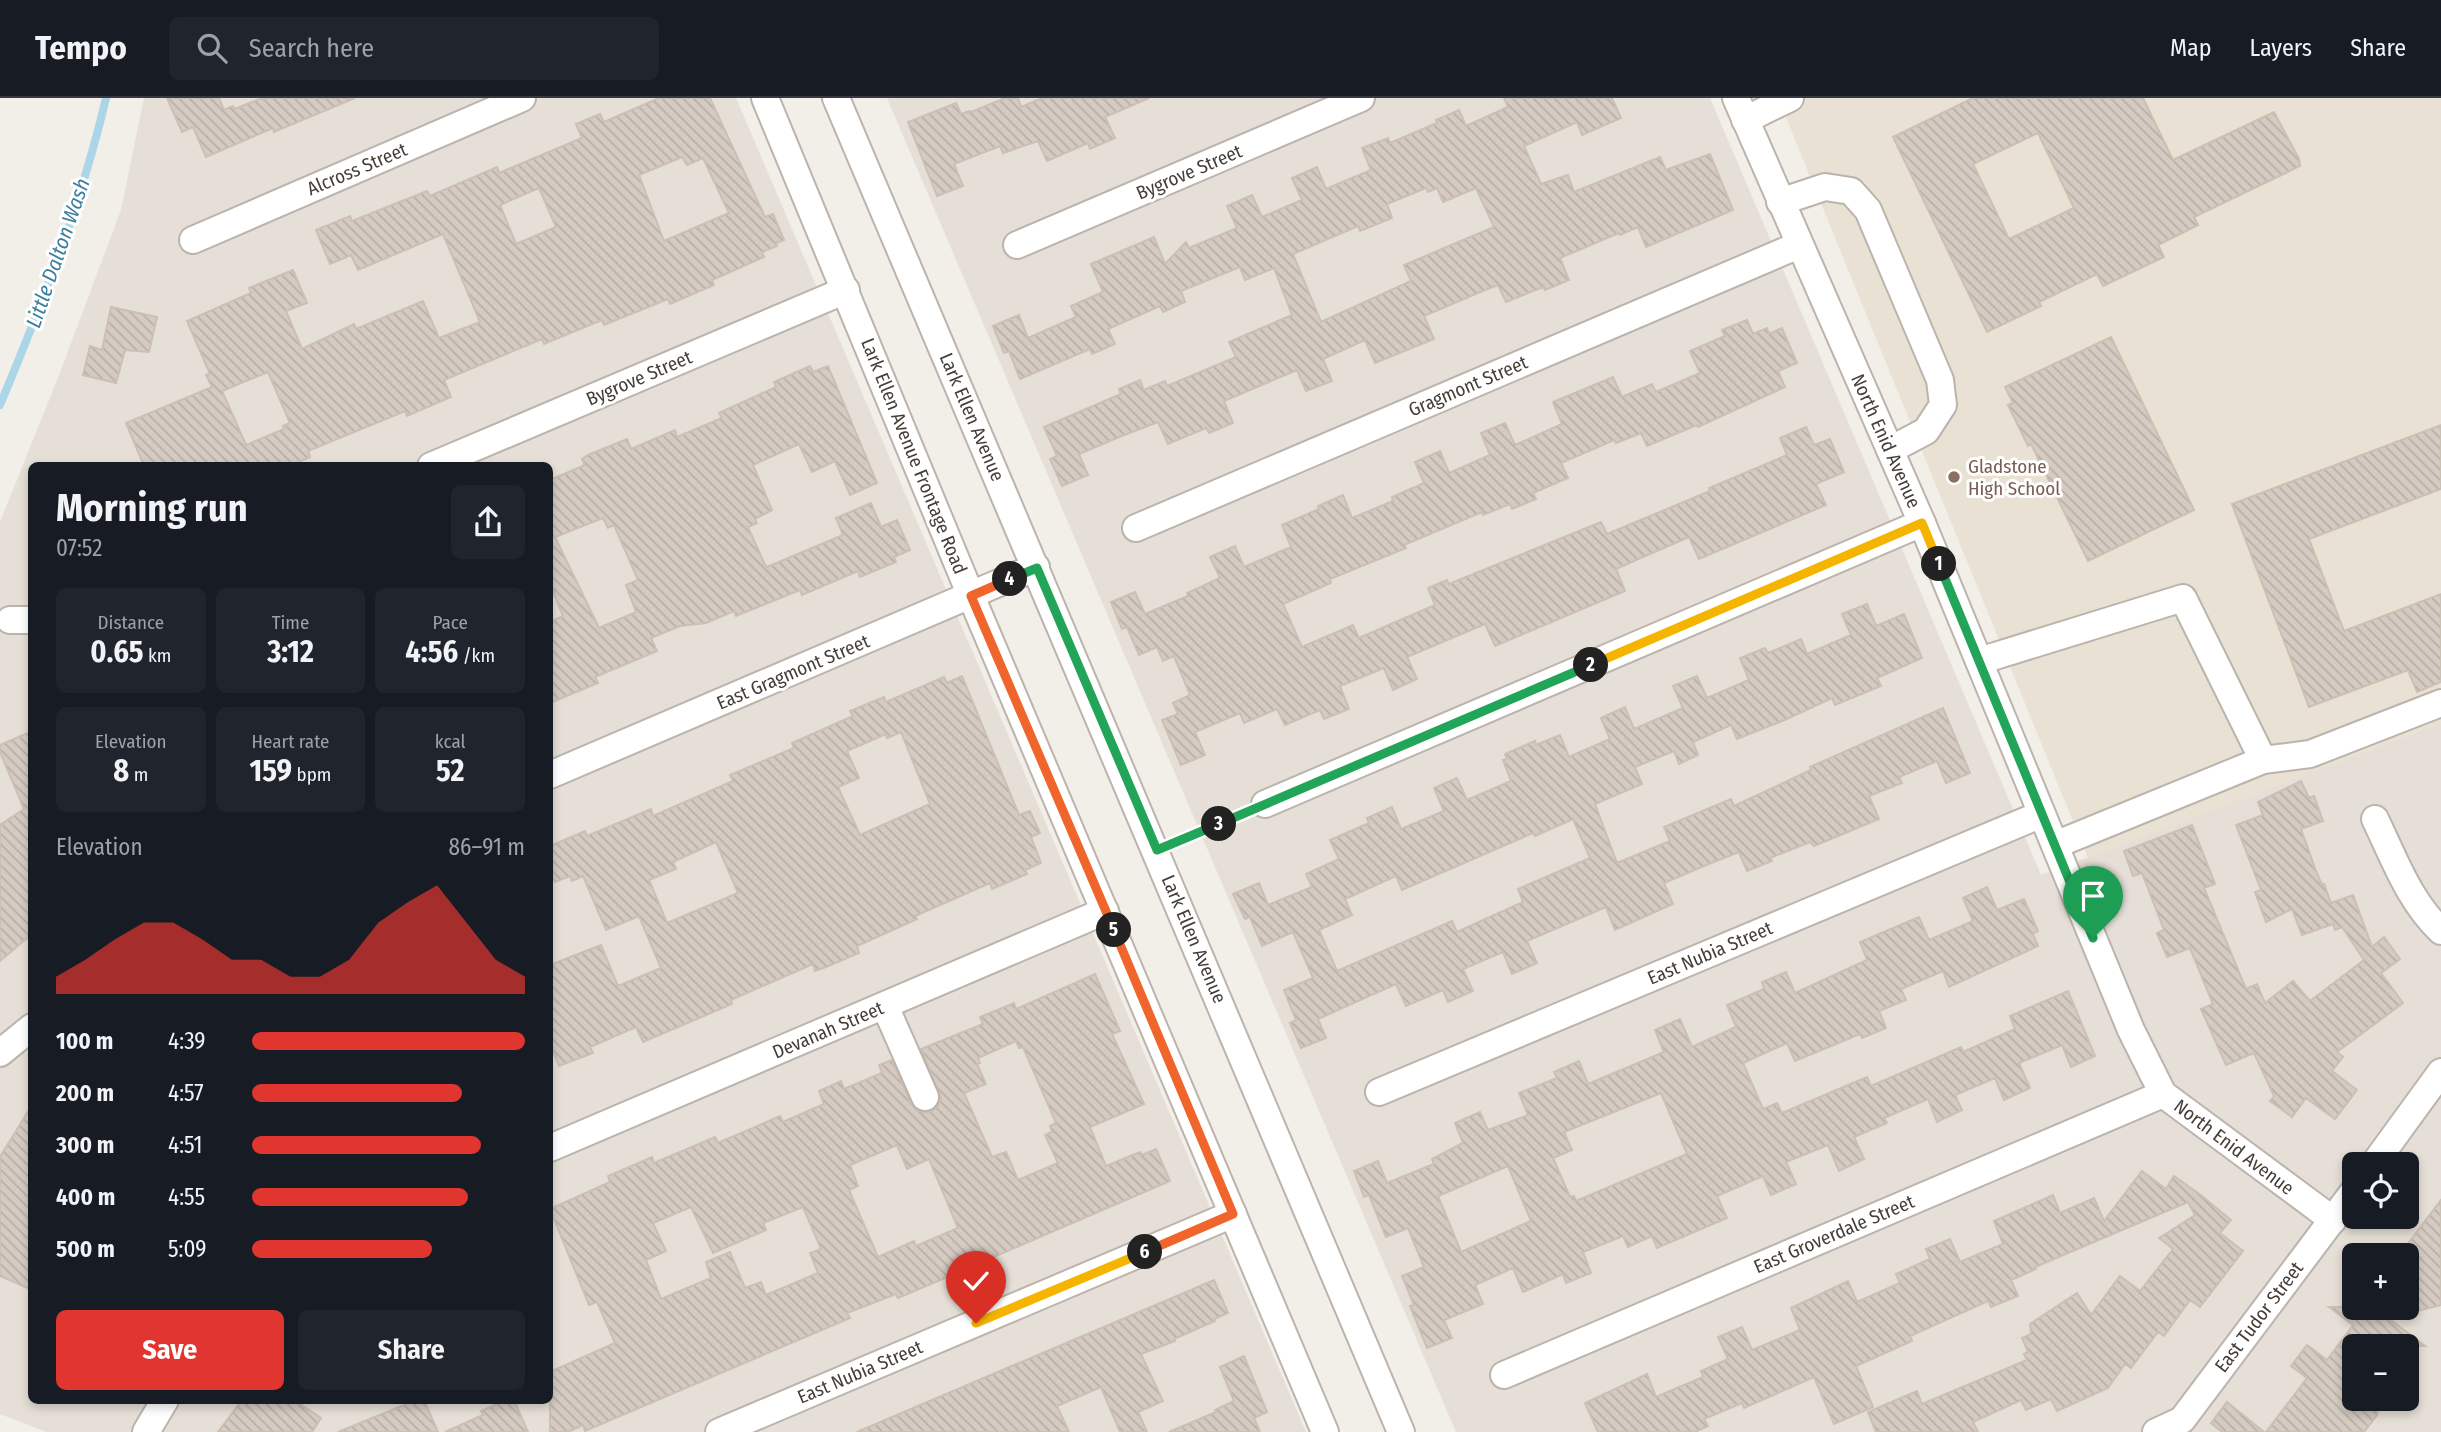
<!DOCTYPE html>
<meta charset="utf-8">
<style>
:root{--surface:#171b24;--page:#20242c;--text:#f1f3f6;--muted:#9ea1a6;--line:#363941;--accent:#e13630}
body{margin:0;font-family:"Fira Sans Condensed",sans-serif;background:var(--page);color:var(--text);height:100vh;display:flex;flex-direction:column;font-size:26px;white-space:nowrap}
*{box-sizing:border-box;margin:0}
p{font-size:23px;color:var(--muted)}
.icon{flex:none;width:38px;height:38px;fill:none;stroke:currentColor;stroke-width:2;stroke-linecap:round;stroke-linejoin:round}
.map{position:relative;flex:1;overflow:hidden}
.drawer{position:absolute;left:28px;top:364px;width:525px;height:942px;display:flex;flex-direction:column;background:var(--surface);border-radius:10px;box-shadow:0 4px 10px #0003}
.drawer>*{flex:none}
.tools{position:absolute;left:2342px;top:1054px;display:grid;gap:14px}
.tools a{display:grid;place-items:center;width:77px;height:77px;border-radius:10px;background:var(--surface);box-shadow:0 4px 10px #0003;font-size:35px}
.pin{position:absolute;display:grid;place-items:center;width:60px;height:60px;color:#fff;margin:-72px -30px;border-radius:50% 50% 50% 0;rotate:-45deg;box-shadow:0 0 7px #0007}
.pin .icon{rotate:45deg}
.km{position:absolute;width:35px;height:35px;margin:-18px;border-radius:50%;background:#222;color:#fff;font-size:19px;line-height:35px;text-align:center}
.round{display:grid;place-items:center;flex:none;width:74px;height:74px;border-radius:10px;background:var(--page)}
.summary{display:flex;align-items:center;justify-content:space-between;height:119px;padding:0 28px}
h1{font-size:38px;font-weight:700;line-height:52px}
.metrics{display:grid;grid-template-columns:repeat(3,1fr);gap:10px;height:119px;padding:7px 28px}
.metrics div{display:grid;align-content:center;border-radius:10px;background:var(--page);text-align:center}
.metrics b{font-size:30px;font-weight:700}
.metrics small{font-size:19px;font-weight:400}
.metrics p{font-size:19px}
.chart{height:196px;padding:14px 28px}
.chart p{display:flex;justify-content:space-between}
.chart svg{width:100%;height:126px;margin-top:7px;fill:var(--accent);opacity:.7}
.action{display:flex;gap:14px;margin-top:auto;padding:14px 28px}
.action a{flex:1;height:80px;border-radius:10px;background:var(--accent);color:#fff;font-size:28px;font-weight:700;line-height:80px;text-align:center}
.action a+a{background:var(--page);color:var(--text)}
ul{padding:0 28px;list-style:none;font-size:23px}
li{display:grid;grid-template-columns:112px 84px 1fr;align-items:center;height:52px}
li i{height:18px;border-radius:9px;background:var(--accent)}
header{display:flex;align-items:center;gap:42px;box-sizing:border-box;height:98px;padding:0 35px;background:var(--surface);border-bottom:2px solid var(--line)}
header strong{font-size:33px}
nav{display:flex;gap:38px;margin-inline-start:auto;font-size:24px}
.search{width:490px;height:63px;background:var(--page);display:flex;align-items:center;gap:18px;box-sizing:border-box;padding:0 24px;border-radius:10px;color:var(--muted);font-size:26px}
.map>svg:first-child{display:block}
</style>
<header>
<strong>Tempo</strong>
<div class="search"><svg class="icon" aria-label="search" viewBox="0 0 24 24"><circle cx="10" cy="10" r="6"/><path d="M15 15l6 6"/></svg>Search here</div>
<nav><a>Map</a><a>Layers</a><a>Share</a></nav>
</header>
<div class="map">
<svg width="2441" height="1334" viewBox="0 0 2441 1334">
<defs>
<pattern id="building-back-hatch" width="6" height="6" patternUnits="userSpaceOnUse" patternTransform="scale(1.75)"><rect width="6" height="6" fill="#d5cbc2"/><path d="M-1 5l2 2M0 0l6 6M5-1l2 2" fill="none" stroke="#b8afa7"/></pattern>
</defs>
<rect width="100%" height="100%" fill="#f2eee8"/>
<g fill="#e5dfd7" fill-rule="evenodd">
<path d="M144,0H736L1306,1334H47L0,1316V424L58,280L121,112ZM32,368H550V1302H32Z"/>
<path d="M887,0H1710L2041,777L2441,625V1334H1456ZM2354,1066H2406V1118H2354ZM2354,1157H2406V1209H2354ZM2354,1248H2406V1300H2354Z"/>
</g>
<path fill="#e9e1d3" d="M1778,0H2441V625L2088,760Z"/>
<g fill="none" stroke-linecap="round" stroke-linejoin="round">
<path stroke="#abd6e8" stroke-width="8" d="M0,307C41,209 82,103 106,0"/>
</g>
<g fill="url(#building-back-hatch)" stroke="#ccbfb3" stroke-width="2" fill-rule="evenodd">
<path d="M167,0H219L224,12L233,8L235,11L262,0H355L274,34L273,30L206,59L193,29L182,34Z"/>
<path d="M659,0H710L765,119L773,116L784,142L776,145L777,148L762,154L764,159L712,182L714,187L670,206L668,201L604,227L602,222L544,246L542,241L444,282L451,299L407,318L405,313L308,353L310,359L290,368H144L126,325L212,289L206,277L210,276L187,223L251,195L249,190L293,172L307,205L286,213L302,251L354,226L356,231L423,203L439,240L480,224L443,136L358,172L351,157L330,166L316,132L350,118L352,123L427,93L430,98L497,69L499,75L582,40L576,26L600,16L604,24ZM682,59L687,67L703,60L729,115L664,143L639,77ZM539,90L556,129L516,146L500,107ZM268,274L290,325L283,328L284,331L246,347L222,293Z"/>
<path d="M1005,0H1018L1021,9L1042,0H1149L1105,19L1115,40L1090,51L1088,45L1047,63L1038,43L1003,55L1000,48L954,66L963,88L937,98L908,24L956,5L961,16L970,13L971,14Z"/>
<path d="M1504,0H1612L1621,20L1582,37L1577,24L1524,48L1541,86L1568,77L1574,94L1660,59L1666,72L1710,56L1733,112L1646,149L1638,129L1620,137L1619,135L1560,160L1569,182L1545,192L1543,189L1506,204L1498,187L1485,192L1424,218L1434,241L1375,265L1365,242L1323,261L1332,283L1306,293L1297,272L1224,303L1233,325L1209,335L1206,330L1168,346L1158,324L1124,337L1079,356L1088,377L1062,388L1050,361L1057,358L1044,329L1121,296L1119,291L1140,282L1144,292L1165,283L1167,288L1236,259L1229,244L1292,217L1274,170L1245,182L1240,169L1181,193L1185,204L1163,214L1160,208L1108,231L1115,246L1092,256L1090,251L1020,281L1009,253L1004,255L993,228L1019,217L1028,240L1076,219L1071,208L1103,194L1091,166L1154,139L1165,166L1186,144L1189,150L1237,130L1227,108L1252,97L1262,119L1302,102L1292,80L1317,69L1326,91L1371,72L1362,50L1388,40L1390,45L1437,25L1436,22L1459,12L1466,28L1508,9ZM1426,90L1428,94L1437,90L1443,104L1476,90L1494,129L1404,167L1411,183L1321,224L1293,156L1358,128L1360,133L1392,120L1387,106Z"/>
<path d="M1973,0H2143L2173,62L2274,14L2299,61L2300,68L2194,119L2198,127L2158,147L2164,159L2103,188L2097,176L2039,204L2041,208L1987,234L1893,39ZM2038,35L2074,110L2009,141L1973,66Z"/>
<path d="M111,209L157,219L149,254L125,252L116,285L83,277L90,248L102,252Z"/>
<path d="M1747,222L1753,236L1767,230L1769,236L1782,230L1797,265L1778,273L1785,289L1698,329L1697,327L1647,348L1641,335L1616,345L1614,342L1561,365L1568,380L1533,395L1536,401L1512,411L1510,406L1483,417L1482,414L1404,447L1406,450L1330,481L1331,485L1283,506L1302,549L1353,527L1359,540L1435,507L1428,490L1447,482L1449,486L1601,424L1607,436L1710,393L1709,390L1787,357L1780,340L1806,329L1814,347L1830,341L1844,374L1816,386L1826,407L1699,461L1689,439L1643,459L1616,471L1625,493L1495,548L1485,526L1407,559L1417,581L1393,592L1384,570L1340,588L1349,611L1324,621L1320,612L1285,627L1277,611L1244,625L1240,615L1195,634L1205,657L1181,667L1162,622L1178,616L1173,605L1190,597L1174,558L1163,563L1157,549L1139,557L1127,529L1122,531L1111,504L1135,494L1145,516L1188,498L1187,495L1220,480L1210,459L1235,448L1244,469L1291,449L1282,427L1319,411L1318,408L1343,397L1352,420L1393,403L1392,399L1424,385L1415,364L1440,353L1449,375L1490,357L1481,335L1505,325L1515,347L1562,326L1553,304L1613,279L1622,299L1652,286L1656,294L1700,275L1690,253L1725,238L1722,232Z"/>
<path d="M2111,239L2194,412L2088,463L2031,346L2028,348L2008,307L2013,305L2005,289Z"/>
<path d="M810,268L813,274L828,268L877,385L850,397L835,363L812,374L799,346L753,367L772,412L755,421L757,425L748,429L765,467L767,469L843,437L836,420L871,405L881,429L897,422L910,452L894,459L896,464L860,479L858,473L802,497L800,492L736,518L734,513L706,525L680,528L651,540L657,553L595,579L598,585L550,605V524L563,518L550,486V382L585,367L582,361L588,357L627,341L631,351L675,332L677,339L722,320L719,315L776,289L774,284ZM603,420L608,430L614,427L638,482L626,487L636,514L599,530L555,439Z"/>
<path d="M2441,327V391L2309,441L2344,533L2441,496V584L2417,594L2408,572L2309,609L2232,406Z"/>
<path d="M1867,506L1876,528L1904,516L1922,560L1877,580L1881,588L1835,607L1832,600L1787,621L1737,641L1731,627L1693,644L1698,657L1679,666L1674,653L1635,669L1642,686L1595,706L1617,765L1670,743L1664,729L1731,701L1734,708L1811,672L1810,669L1943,610L1970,675L1946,685L1937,663L1899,679L1902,685L1869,698L1879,721L1814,748L1810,744L1770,760L1772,763L1747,773L1739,754L1711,765L1664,785L1673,806L1615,832L1606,809L1527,843L1537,865L1512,876L1503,854L1463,871L1473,893L1448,904L1443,892L1406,908L1396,886L1318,921L1326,940L1301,950L1290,925L1296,922L1284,892L1313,880L1293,834L1262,848L1250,819L1245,821L1233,796L1259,785L1268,807L1312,789L1306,776L1339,761L1330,742L1369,725L1367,720L1392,709L1401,731L1444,713L1434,690L1457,680L1467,702L1511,683L1503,662L1507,661L1505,656L1535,643L1536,647L1560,637L1569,659L1610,641L1601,620L1625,609L1634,631L1683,610L1673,588L1697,578L1707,600L1749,582L1740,560L1765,550L1768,555L1801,541L1807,556L1851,537L1842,516ZM1573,721L1590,760L1518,791L1523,804L1457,834L1452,823L1337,873L1319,832L1352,817L1345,801L1396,778L1402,792L1533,735L1535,738Z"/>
<path d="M962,578L1019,717L1030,713L1040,735L1031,739L1041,765L1025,772L1027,776L992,791L990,785L915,818L917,821L857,848L859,855L826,869L815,873L813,866L731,902L732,906L643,944L636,929L590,949L593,955L559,968L550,945V867L601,847L618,888L661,870L639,818L606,832L583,778L572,783L570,778L555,784L550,771V748L585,733L587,738L651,711L653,718L733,683L730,677L794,650L792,645L853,618L850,613L884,599L886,604L944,579L947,585ZM901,634L930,706L860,737L838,689L859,680L847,653L886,636L887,640ZM716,744L738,795L667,825L649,782L676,771L673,764Z"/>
<path d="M32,633V836L0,863V727L24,711L0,654V647Z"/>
<path d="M2301,683L2309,700L2314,698L2323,723L2301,731L2316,773L2322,787L2324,786L2331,805L2353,797L2372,849L2384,839L2400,861L2381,875L2403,905L2337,954L2343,959L2332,973L2357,992L2335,1021L2306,1000L2292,1019L2270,1003L2274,998L2254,955L2226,967L2201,911L2213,906L2190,850L2167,859L2157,835L2164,832L2142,775L2133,778L2124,753L2192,727L2215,786L2204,790L2246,891L2257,886L2265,905L2293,883L2310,903L2364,862L2342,829L2335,832L2333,826L2302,837L2292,811L2266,824L2255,794L2261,792L2236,727L2263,717L2258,704Z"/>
<path d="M1987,789L1997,812L2024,801L2038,833L2033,836L2038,848L1949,889L1943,873L1901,891L1906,902L1879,913L1886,930L1862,940L1860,936L1795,963L1787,945L1743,965L1763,1011L1777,1005L1782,1015L1867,979L1871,988L1961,949L1963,954L2015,931L2010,918L2068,893L2095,958L2071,969L2062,947L2019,965L2030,990L2004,1002L1995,980L1955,997L1962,1012L1937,1024L1928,1001L1884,1020L1887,1025L1854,1039L1864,1061L1839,1073L1828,1047L1786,1064L1796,1086L1771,1097L1763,1078L1717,1098L1727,1120L1657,1150L1652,1138L1628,1149L1623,1138L1583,1154L1591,1175L1566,1185L1563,1176L1523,1194L1513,1170L1475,1187L1483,1206L1444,1222L1452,1240L1427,1250L1410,1208L1414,1207L1402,1178L1424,1169L1408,1130L1386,1139L1369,1097L1364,1099L1354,1073L1378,1063L1387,1085L1434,1066L1432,1061L1463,1045L1455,1025L1480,1014L1488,1032L1528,1017L1519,995L1557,980L1554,974L1579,963L1588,986L1664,954L1655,932L1680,921L1692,949L1736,929L1727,907L1764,891L1762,884L1786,874L1795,895L1867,862L1860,844L1919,819L1929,842L1973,823L1963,800ZM1661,995L1687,1056L1576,1103L1574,1098L1570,1099L1553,1060L1572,1052L1564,1034ZM1508,1068L1531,1123L1461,1154L1438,1098Z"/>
<path d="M1095,876L1120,933L1112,936L1144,1006L1090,1029L1106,1068L1140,1054L1142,1057L1156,1051L1170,1083L931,1186L898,1200L896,1196L847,1215L850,1220L585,1333L583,1327L568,1334H550V1274L615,1245L597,1204L589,1207L550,1111L610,1084L608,1078L652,1059L654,1065L715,1039L718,1045L780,1018L783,1024L824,1006L819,993L841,983L844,991L882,975L879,967L892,962L911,1006L916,1012L923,1014H931L938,1008L941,1000L921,951L983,926L980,919L1014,905L1016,911ZM1016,943L1019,950L1023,949L1056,1025L1050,1028L1052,1034L1045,1037L1058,1065L1018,1082L1006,1054L992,1059L964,995L986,986L977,966L980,965L978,960ZM897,1047L907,1071L929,1061L958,1130L916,1148L914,1143L878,1159L849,1092L858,1088L850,1067ZM691,1109L713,1155L766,1132L763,1125L803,1109L821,1151L810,1155L818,1175L766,1197L761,1184L745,1190L730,1154L706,1164L711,1180L661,1201L646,1162L666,1153L653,1125Z"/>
<path d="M32,1007V1192L0,1178V1059Z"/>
<path d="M2142,1073L2166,1091L2174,1078L2202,1098L2231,1122L2220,1135L2243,1153L2200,1209L2190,1202L2164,1238L2158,1234L2131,1270L2125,1266L2108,1290L2057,1313L2051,1301L2026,1312L2021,1302L1973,1324L1978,1334H1876L1868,1314L1917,1293L1922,1306L2027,1262L2024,1256L2028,1254L2022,1240L2031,1236L2030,1226L2077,1195L2091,1217L2120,1178L2140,1193L2173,1151L2159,1140L2195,1117L2188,1104L2035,1169L2036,1171L2011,1182L2018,1198L1991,1209L1988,1203L1910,1238L1912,1243L1856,1268L1873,1309L1834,1326L1814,1279L1744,1310L1742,1305L1704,1321L1708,1328L1695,1334H1598L1585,1305L1647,1276L1656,1299L1703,1279L1701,1273L1728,1261L1718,1239L1742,1229L1752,1252L1800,1232L1791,1210L1848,1183L1857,1204L1900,1185L1896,1176L1930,1161L1926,1151L1950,1141L1960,1164L2003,1146L1994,1123L2053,1097L2060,1115L2094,1100L2104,1123Z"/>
<path d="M2441,1102V1207L2406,1216V1148Z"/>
<path d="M1214,1182L1228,1215L1214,1221L1215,1223L1174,1241L1175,1243L1141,1256L1163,1303L1138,1314L1147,1334H1120L1101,1289L1057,1308L1069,1334H857Z"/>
<path d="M2329,1209H2374L2425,1248H2354V1300H2379L2377,1317L2364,1334H2266L2307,1280L2291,1268L2307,1247L2327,1262L2353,1227Z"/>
<path d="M1244,1258L1267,1314L1254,1320L1260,1334H1169L1216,1314L1215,1312L1234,1303L1220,1269Z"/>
<path d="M242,1302H294L321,1320L312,1334H218Z"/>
<path d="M416,1302H424L438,1334H338Z"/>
<path d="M506,1302H514L528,1334H445L483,1317L481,1313Z"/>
<path d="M2227,1304L2264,1334H2222L2211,1325Z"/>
</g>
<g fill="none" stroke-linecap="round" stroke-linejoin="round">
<g stroke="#bcb4ac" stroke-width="30">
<g id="minor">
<path d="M765,0L971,498L1325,1334"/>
<path d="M836,0L1401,1334"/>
<path d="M1736,0L1922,425L2131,932L2163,996L2333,1122"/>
<path d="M1745,22L1790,0"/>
<path d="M1780,104L1825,89L1851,93L1868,112L1940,282L1943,307L1926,333L1890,352"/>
<path d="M193,142L522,0"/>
<path d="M1017,147L1361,0"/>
<path d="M431,368L846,192"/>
<path d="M1136,430L1799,147"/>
<path d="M10,522H32"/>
<path d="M1979,563L2183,500L2263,662L2055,747"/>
<path d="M2263,662L2310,656L2441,605"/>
<path d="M550,677L1036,469"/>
<path d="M1265,706L1922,425"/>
<path d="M2375,721C2394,760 2409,803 2441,833"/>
<path d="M885,908L925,999"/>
<path d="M0,955L32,929"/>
<path d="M1379,994L2042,716"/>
<path d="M550,1050L1105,813"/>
<path d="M2374,1066L2441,974"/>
<path d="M1504,1277L2163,996"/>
<path d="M146,1334L165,1302"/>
<path d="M719,1334L1233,1116"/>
<path d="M2156,1334L2182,1322L2354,1093"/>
</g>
</g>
<path stroke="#bcae9e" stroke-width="4.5" stroke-dasharray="3.5 3.5" stroke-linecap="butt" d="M1179,743L1242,716"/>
<use href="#minor" stroke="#fff" stroke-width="26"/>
</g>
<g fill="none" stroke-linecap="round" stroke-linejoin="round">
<g stroke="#fff" stroke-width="14">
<path id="split-1" d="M1939,466L2093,840"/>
</g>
<g stroke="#fff" stroke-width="14">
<path id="split-2" d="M1591,567L1922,425L1939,466"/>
</g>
<g stroke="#fff" stroke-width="14">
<path id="split-3" d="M1219,726L1591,567"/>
</g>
<g stroke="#fff" stroke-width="14">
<path id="split-4" d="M1010,481L1037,470L1157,752L1219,726"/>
</g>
<g stroke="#fff" stroke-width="14">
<path id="split-5" d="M1010,481L971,498L1114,832"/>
</g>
<g stroke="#fff" stroke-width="14">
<path id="split-6" d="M1114,832L1233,1116L1145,1154"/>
</g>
<g stroke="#fff" stroke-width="14">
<path id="split-7" d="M976,1225L1145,1154"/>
</g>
<use href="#split-1" stroke="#22a559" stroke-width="9"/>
<use href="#split-2" stroke="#f5b400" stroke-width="9"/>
<use href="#split-3" stroke="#22a559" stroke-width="9"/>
<use href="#split-4" stroke="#22a559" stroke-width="9"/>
<use href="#split-5" stroke="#f0652b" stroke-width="9"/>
<use href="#split-6" stroke="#f0652b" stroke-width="9"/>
<use href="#split-7" stroke="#f5b400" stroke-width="9"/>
</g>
<circle fill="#8d6e63" stroke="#fff" stroke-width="2.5" cx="1954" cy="379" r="7"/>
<g text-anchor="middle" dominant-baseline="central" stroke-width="6" stroke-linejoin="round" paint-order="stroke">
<g font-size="19" fill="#443e37" stroke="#fff">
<text transform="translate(357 71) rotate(-23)">Alcross Street</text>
<text transform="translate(1189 74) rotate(-23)">Bygrove Street</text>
<text transform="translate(639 280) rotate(-23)">Bygrove Street</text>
<text transform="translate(1468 288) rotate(-23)">Gragmont Street</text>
<text transform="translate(972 319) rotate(67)">Lark Ellen Avenue</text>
<text transform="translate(1886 343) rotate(66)">North Enid Avenue</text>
<text transform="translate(914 358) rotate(68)">Lark Ellen Avenue Frontage Road</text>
<text transform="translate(793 574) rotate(-23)">East Gragmont Street</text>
<text transform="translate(1194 841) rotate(67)">Lark Ellen Avenue</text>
<text transform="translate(1710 855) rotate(-23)">East Nubia Street</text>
<text transform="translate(828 932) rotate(-23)">Devanah Street</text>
<text transform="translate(2234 1049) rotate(37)">North Enid Avenue</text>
<text transform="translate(1834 1136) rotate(-23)">East Groverdale Street</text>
<text transform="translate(2259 1219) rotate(-53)">East Tudor Street</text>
<text transform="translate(860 1274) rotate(-23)">East Nubia Street</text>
</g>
<g font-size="19" fill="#785e54" stroke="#fff" text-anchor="start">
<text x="1968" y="368">Gladstone<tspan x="1968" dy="22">High School</tspan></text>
</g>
<g font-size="21" font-style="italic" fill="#3b7e9d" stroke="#fff">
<text transform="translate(58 155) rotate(-71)">Little Dalton Wash</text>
</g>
</g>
</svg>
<div class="tools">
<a><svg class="icon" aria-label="locate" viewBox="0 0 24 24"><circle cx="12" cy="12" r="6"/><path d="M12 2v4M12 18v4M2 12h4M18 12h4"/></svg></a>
<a>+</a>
<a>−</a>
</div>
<div class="pin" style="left:2093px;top:840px;background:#1e9e55"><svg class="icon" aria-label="arrive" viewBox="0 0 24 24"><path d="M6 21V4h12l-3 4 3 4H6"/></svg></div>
<div class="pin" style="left:976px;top:1225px;background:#d93025"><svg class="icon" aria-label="check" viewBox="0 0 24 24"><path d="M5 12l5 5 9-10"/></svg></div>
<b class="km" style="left:1939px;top:466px">1</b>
<b class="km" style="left:1591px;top:567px">2</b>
<b class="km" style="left:1219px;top:726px">3</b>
<b class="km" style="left:1010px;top:481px">4</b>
<b class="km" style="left:1114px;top:832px">5</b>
<b class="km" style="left:1145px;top:1154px">6</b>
<section class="drawer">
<div class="summary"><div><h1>Morning run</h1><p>07:52</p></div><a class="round"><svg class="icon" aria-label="share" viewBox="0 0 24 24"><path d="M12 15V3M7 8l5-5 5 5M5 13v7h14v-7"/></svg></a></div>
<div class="metrics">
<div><p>Distance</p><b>0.65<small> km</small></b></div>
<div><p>Time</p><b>3:12</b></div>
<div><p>Pace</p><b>4:56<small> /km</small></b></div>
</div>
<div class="metrics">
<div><p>Elevation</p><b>8<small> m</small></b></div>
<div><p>Heart rate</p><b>159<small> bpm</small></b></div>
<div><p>kcal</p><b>52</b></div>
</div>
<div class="chart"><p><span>Elevation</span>86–91 m</p>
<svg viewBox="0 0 160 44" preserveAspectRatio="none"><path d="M0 44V38L10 32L20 25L30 19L40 19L50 25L60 32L70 32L80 38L90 38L100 32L110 19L120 12L130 6L140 19L150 32L160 38V44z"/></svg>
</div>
<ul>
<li><b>100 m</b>4:39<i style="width:100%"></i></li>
<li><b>200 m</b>4:57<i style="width:77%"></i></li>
<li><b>300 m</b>4:51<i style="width:84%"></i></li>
<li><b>400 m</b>4:55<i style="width:79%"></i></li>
<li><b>500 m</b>5:09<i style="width:66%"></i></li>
</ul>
<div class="action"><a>Save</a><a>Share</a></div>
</section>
</div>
